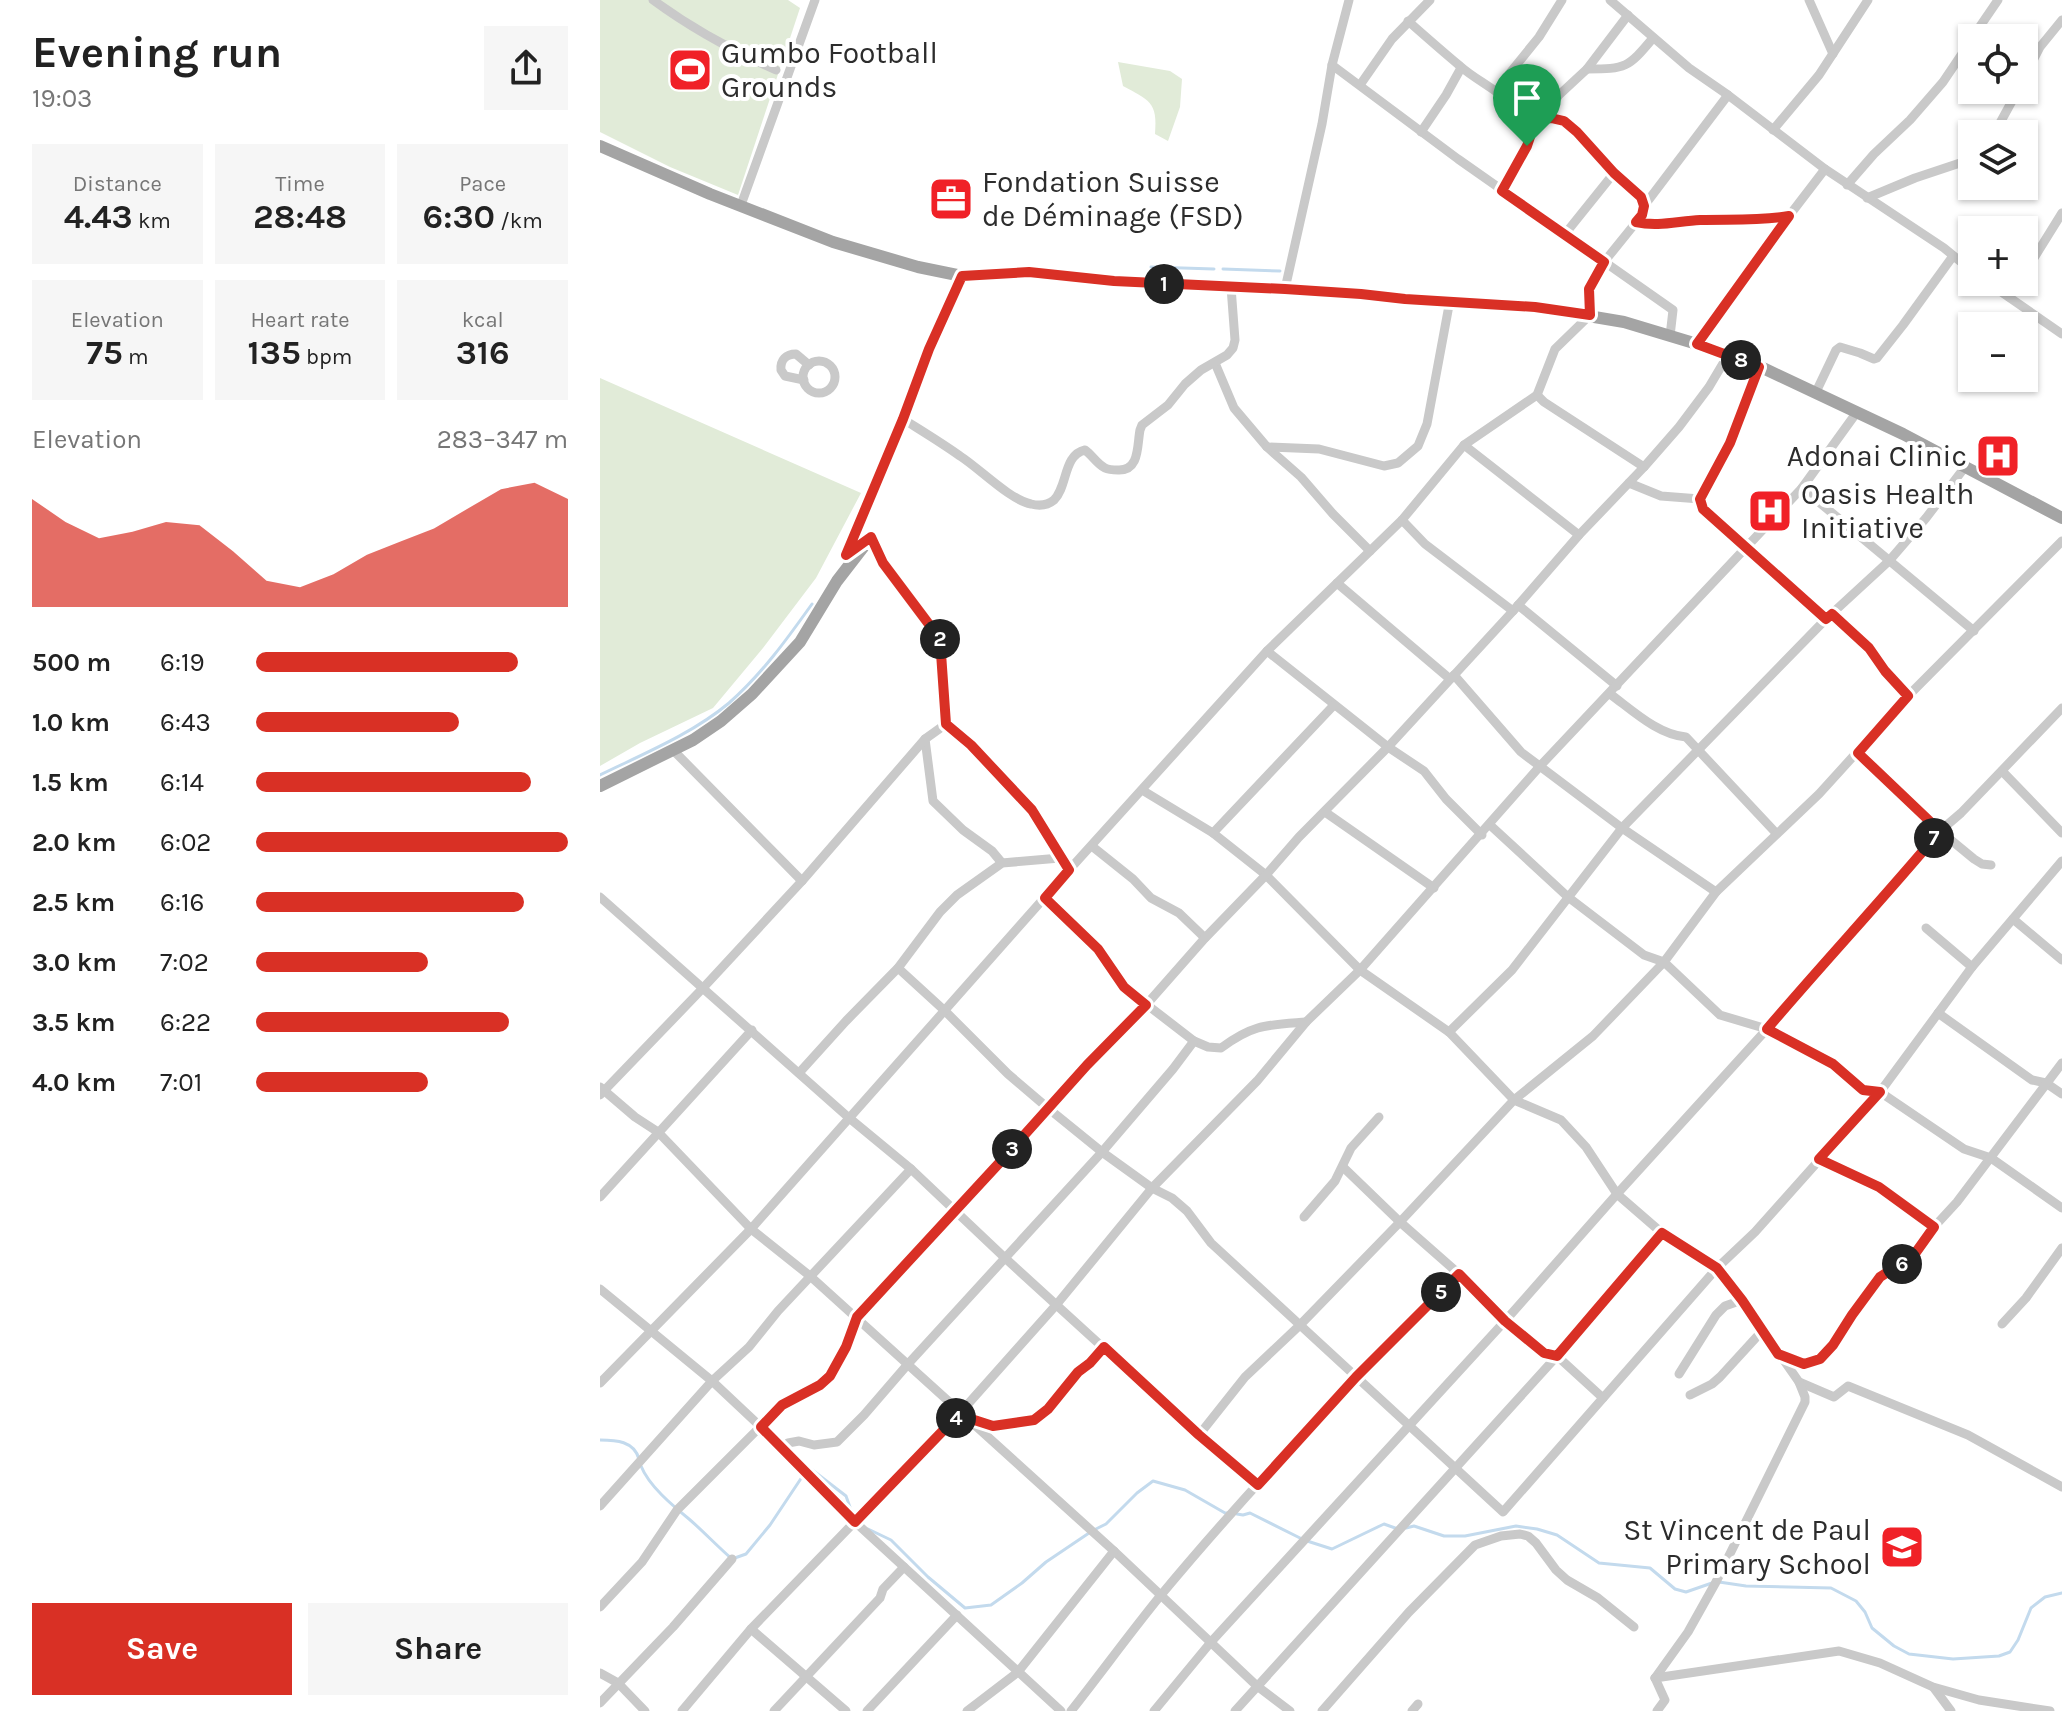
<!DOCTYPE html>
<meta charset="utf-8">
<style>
:root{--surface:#fff;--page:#f6f6f6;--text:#222;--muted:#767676;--accent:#d93025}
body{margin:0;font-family:Karla,sans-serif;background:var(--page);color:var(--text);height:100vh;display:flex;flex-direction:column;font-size:30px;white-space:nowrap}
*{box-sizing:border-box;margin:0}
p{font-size:26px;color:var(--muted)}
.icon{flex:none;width:44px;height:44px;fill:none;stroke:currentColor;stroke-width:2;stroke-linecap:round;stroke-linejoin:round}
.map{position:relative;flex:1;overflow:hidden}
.side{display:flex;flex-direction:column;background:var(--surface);width:600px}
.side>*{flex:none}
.controls{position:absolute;left:1358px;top:24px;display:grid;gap:16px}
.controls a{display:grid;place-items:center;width:80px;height:80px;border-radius:0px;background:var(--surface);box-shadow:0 2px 6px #0004;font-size:40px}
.pin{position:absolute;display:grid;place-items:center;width:68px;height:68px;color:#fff;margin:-82px -34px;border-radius:50% 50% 50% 0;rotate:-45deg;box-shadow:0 0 8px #0007}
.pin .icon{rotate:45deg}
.km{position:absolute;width:40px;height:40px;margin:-20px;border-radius:50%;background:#222;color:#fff;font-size:22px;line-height:40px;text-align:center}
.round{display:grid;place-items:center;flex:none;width:84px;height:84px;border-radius:0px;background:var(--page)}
.overview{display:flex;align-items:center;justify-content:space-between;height:136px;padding:0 32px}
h1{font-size:44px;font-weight:700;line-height:60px}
.stats{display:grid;grid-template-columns:repeat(3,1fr);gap:12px;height:136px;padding:8px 32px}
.stats div{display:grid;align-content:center;border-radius:0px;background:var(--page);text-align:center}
.stats b{font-size:34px;font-weight:700}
.stats small{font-size:22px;font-weight:400}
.stats p{font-size:22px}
.chart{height:224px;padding:16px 32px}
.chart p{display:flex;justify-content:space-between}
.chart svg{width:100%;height:144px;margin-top:8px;fill:var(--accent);opacity:.7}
.cta{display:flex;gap:16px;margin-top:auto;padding:16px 32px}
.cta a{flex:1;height:92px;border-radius:0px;background:var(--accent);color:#fff;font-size:32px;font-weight:700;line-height:92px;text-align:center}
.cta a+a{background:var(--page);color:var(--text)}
ul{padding:0 32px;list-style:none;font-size:26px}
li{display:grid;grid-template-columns:128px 96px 1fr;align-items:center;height:60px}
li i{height:20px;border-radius:10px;background:var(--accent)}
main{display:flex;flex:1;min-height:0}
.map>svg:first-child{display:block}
</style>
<main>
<section class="side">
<div class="overview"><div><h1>Evening run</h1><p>19:03</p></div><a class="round"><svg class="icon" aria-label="share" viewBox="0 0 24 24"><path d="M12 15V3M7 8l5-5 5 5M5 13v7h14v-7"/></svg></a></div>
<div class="stats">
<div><p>Distance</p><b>4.43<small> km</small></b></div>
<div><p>Time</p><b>28:48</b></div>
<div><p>Pace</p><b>6:30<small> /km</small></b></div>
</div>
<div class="stats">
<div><p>Elevation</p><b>75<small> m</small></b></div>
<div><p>Heart rate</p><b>135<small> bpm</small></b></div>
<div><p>kcal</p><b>316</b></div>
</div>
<div class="chart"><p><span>Elevation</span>283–347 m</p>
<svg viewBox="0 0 160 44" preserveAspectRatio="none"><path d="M0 44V11L10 18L20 23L30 21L40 18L50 19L60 27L70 36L80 38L90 34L100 28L110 24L120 20L130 14L140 8L150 6L160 11V44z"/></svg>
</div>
<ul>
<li><b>500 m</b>6:19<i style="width:84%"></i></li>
<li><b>1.0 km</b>6:43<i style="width:65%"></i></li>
<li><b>1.5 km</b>6:14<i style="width:88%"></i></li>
<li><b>2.0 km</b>6:02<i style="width:100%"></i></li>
<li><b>2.5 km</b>6:16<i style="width:86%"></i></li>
<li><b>3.0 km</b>7:02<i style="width:55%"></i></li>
<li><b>3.5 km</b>6:22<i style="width:81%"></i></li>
<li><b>4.0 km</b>7:01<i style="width:55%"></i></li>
</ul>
<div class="cta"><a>Save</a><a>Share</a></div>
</section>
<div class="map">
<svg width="1462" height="1711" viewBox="0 0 1462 1711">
<rect width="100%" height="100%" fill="#fff"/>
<g fill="#e1ebd8">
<path d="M0,0H188L200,8L138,195L70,167L0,132Z"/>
<path d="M518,62L570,71L582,79L580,107L568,141L555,134C558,102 549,100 523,86Z"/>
<path d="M0,378L261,493L216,578L163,648L113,708L40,743L0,766Z"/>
</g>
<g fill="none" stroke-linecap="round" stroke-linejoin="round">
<g stroke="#c3daed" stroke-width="3">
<path d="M551,267L614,269"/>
<path d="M623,269L680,271"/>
<path d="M0,775C43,754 92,734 129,703C162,674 187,639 212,604"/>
<path d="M0,1440C16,1440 34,1441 39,1459"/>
<path d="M41,1466C49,1486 72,1505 89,1519C103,1531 117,1546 132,1559L146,1554L170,1525L202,1477"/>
<path d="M209,1470L211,1469L246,1496L252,1513"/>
<path d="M637,1514L643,1515L650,1513L704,1540L732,1549L784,1524L798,1529"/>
<path d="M806,1528L814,1526L844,1536H865L916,1526L937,1529L957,1535L999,1563L1050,1568L1075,1589L1086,1592L1112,1583"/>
<path d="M268,1529L291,1540L328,1577L365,1608L391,1605L422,1583L446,1562L492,1531L506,1524L537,1493L553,1481L585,1490L625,1513H629"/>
<path d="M1119,1582L1146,1586L1231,1588L1256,1601L1265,1612L1272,1628L1294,1646L1309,1654L1353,1659L1399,1656L1410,1652L1418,1640L1431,1608L1445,1597L1462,1593"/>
</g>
<g stroke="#c9c9c9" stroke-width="9">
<path d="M53,0C91,28 133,51 176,70"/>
<path d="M1010,0L1089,68L1128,95L1225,169L1344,248L1372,271"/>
<path d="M1209,0L1233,54"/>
<path d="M808,21C825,36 842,51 860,66C882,86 925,101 929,135C931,150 910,178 902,191"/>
<path d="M1372,38L1398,0"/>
<path d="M732,65L858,159L1073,310L1070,336"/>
<path d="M987,69C1026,69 1028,68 1053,38"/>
<path d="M1424,78L1440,47L1462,20"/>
<path d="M760,85L792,39L830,0"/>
<path d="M898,92L909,74L939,37L962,0"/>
<path d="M942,119L959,95L987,69L1028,15"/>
<path d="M1173,130L1219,75L1268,0"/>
<path d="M821,132L846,95L861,68"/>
<path d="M1394,134L1418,90"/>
<path d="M1247,185L1274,154L1310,120L1343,82L1372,39"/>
<path d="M1267,198L1315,178L1372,159"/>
<path d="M141,205L215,0"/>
<path d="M1044,206L1128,95"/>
<path d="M1036,222C1058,227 1078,221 1100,220C1130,219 1159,221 1189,216"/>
<path d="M965,234L1014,173"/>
<path d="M1424,274L1462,213"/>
<path d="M1387,282L1462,334"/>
<path d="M685,289L722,124L732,65L749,0"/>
<path d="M1409,297L1419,282"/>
<path d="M1097,344L1189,216L1225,169"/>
<circle cx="219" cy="377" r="16"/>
<path d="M615,363L634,408L667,447L701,477L733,514L770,551"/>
<path d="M1159,367L1130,443L1100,499L1103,509L1226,619"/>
<path d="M204,380L185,376L181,370C180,360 186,354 196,354L209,365"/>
<path d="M1216,392L1236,350L1240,347L1260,353L1274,359L1277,358L1303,325L1353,256"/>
<path d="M937,395L944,402L1044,467"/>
<path d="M303,419C322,431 342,443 360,456C379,468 410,500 431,504C439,506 448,505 454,500C468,486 463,455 485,450C492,455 497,464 505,468C509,470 513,470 518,470C540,471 537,445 540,430L542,425L568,405L585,384L601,370L627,355L633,348L635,340L631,287"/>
<path d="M864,445L979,535"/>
<path d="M667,447L719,449L784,466L798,463L818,446L827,424L850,300"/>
<path d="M1029,483L1061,496L1100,499"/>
<path d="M1202,488L1374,631"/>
<path d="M802,520L825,544L913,611"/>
<path d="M737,583L850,679"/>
<path d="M918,605L1017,686"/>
<path d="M1232,614L1269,648L1285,671L1308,696"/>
<path d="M667,651L788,747L824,771L846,799L882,835"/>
<path d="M854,675L921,752L1022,828L1116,892"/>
<path d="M1010,694C1032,710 1058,735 1086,737L1176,833"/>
<path d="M346,724L371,745L432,810L469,870L667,651L802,520L864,445L937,395L955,349L990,315L989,289L1004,262L1042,215L1044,206L1041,197L1014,173L977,132L964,121L951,118L924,119"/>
<path d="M325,739L333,801L363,830L392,851L402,863"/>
<path d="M73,750L202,881"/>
<path d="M1258,753L1340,831L1374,859L1382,864L1391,865"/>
<path d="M1402,771L1462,833"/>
<path d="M542,790L613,833L666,875L760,970L849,1032L914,1100L993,1036L1064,962L1116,892L1219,794L1308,696L1462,541"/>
<path d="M725,812L834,888"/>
<path d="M890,825L968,897L1044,955L1064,962L1120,1015L1167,1029L1233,1064L1263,1090L1280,1092L1364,1149L1391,1158L1462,1208"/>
<path d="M613,833L734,705"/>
<path d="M493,847L533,879L551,898L579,913L605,938"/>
<path d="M0,897L248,1117L311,1169L405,1258L599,1435L658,1485"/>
<path d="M445,898L498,949L524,987L594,1041L608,1047L621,1048C653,1024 667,1025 706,1022"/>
<path d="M1413,919L1462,960"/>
<path d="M1326,928L1372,967"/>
<path d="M298,968L345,1011L408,1074L449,1109L502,1152L552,1188L572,1198L587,1211L611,1243L700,1325L645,1377L599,1435"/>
<path d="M1338,1013L1432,1080L1446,1083L1462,1094"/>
<path d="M849,1032L912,970L1022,828L1226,619L1289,561L1326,518L1365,467"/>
<path d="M199,1073L246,1021L298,968L340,912L357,895L402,863L460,858"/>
<path d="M0,1087L35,1117L58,1132L151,1229L210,1276L514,1551L657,1686L690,1711"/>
<path d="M0,1095L103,988L202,881L325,739L346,724L340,639L283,563L271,537"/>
<path d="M1219,1159L1279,1187L1334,1227"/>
<path d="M743,1167L800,1222L859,1274L905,1321L944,1353L957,1356L1003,1398"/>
<path d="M0,1197L152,1030"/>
<path d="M704,1217L735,1181L751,1148L779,1117"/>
<path d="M0,1289L112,1381L161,1427L255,1522L461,1711"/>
<path d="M1402,1324L1426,1298L1462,1248"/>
<path d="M1181,1355L1204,1364L1220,1359L1233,1345L1252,1315L1280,1277L1314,1255L1334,1227L1357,1202L1462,1063"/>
<path d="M1079,1374L1116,1315L1125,1306L1142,1300"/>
<path d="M1199,1382L1234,1397L1248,1386L1368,1435L1462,1487"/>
<path d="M0,1383L151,1229L469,870"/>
<path d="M1090,1395L1112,1384L1120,1377L1163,1330"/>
<path d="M368,1418L393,1426L434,1420L448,1409L471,1379L490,1363L505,1346"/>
<path d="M183,1449L188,1443L199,1441L214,1445L237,1442L264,1415L308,1364L502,1152L573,1069L594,1041"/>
<path d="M0,1506L112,1381L149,1347L178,1311L311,1169"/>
<path d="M0,1607L42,1562L77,1510L182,1405L220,1385L230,1376L246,1347L257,1317L449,1109L487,1065L546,1005L605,938L666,875L699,837L788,747L913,611L979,535L1044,467L1079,427L1109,387L1128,355"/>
<path d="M0,1673L18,1683L45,1711"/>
<path d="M1055,1678L1088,1632L1116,1582L1205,1402V1397L1199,1382L1142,1300L1117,1268L1062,1233L1017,1194L986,1147L961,1120L914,1100L800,1222L700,1325L903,1512L1117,1268L1155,1232L1280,1092L1372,967L1462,861"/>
<path d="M1055,1678L1239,1651L1280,1663L1333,1687L1379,1700L1450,1711"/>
<path d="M1055,1678L1065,1700L1057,1711"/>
<path d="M1334,1688L1351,1711"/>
<path d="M0,1703L73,1627L132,1559"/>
<path d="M82,1711L151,1629"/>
<path d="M174,1711L280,1598L283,1589L304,1567"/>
<path d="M246,1711L151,1629L360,1413L457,1304L552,1188L657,1081L706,1022L760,970L941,765L1202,488L1257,412"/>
<path d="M267,1711L357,1615"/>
<path d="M367,1711L418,1672L514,1551"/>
<path d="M471,1711C501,1673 530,1633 561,1595C654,1483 756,1378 859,1274"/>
<path d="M554,1711L611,1642L905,1321L1017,1194L1167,1029L1340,831L1361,813L1462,708"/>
<path d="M635,1711L957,1356L1062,1233"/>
<path d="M722,1711L809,1612L875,1545L901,1536L920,1534L928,1536L936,1543L956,1570L967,1580L998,1598L1034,1627"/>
<path d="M812,1711L818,1704"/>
</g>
<g stroke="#a4a4a4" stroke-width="12">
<path d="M0,146L110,194L233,242L318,267L362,276L429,272L482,279L544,283L761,294L805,299L935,307L1024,322L1097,344L1165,369L1303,434L1462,518"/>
<path d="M0,786L93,740L121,721L152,694L200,642L237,581L271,537L246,555L303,419L329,349L362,276"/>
</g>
</g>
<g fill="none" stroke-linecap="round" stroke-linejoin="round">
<g stroke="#fff" stroke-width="16">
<path id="route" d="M951,118L964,121L977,132L1014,173L1041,197L1044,206L1042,215L1036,222C1058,227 1078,221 1100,220C1130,219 1159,221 1189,216L1097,344L1159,367L1130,443L1100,499L1103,509L1226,619L1232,614L1269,648L1285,671L1308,696L1258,753L1340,831C1284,898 1224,962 1167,1029L1233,1064L1263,1090L1280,1092L1219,1159L1279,1187L1334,1227L1314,1255L1280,1277L1252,1315L1233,1345L1220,1359L1204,1364L1178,1354L1142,1300L1117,1268L1062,1233L957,1356L944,1353L905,1321L859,1274L756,1377L658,1485L599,1435L504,1347L490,1363L478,1372L448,1409L434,1420L393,1426L365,1417L360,1413L255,1522L161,1427L182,1405L220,1385L230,1376L246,1347L257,1317L402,1160L487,1065L546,1005L524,987L498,949L445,898L469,870L432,810L371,745L346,724L340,639L283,563L271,537L246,555L303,419L329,349L362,276L429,272L514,281L685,289L761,294L805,299L935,307L990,315L989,289L1004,262L902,191L927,146L930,137L924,119Z"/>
</g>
<use href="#route" stroke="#d93025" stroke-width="10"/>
</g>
<defs>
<g id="stadium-square" transform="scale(2.3)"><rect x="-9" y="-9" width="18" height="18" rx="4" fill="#f02127" stroke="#fff"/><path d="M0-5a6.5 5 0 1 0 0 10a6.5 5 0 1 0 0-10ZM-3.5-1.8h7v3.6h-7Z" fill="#fff"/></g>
<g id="office-square" transform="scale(2.3)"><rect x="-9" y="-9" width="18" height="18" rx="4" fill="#f02127" stroke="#fff"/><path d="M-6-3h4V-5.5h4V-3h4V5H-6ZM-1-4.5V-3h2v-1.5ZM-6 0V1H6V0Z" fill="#fff"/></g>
<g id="hospital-square" transform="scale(2.3)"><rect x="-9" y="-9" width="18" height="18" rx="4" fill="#f02127" stroke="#fff"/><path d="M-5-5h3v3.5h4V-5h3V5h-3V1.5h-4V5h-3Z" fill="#fff"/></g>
<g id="school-square" transform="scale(2.3)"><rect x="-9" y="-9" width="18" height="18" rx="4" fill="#f02127" stroke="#fff"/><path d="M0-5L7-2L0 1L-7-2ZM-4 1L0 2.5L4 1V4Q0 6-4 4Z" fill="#fff"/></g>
</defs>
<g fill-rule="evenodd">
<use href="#stadium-square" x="90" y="70"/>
<use href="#office-square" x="351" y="199"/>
<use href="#hospital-square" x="1398" y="456"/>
<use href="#hospital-square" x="1170" y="511"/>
<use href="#school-square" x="1302" y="1547"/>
</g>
<g text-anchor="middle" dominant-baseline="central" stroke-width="8" stroke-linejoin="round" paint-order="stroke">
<g font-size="30" fill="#2c2c2c" stroke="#fff" text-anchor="start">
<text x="121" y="53">Gumbo Football<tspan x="121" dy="34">Grounds</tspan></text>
<text x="382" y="182">Fondation Suisse<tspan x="382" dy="34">de Déminage (FSD)</tspan></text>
<text x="1367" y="456" text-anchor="end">Adonai Clinic</text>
<text x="1201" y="494">Oasis Health<tspan x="1201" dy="34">Initiative</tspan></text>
<text x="1271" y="1530" text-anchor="end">St Vincent de Paul<tspan x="1271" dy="34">Primary School</tspan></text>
</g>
</g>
</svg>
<div class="controls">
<a><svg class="icon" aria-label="locate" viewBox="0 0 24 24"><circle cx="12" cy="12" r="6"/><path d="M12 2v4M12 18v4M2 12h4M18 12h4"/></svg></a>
<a><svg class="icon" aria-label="layers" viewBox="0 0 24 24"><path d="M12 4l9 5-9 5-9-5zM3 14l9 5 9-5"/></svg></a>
<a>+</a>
<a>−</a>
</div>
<div class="pin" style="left:927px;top:146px;background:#1e9e55"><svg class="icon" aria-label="arrive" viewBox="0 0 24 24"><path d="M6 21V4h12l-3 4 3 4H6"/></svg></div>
<b class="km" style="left:564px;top:284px">1</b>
<b class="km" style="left:340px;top:639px">2</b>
<b class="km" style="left:412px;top:1149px">3</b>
<b class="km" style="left:356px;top:1418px">4</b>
<b class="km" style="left:841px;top:1292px">5</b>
<b class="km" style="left:1302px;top:1264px">6</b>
<b class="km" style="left:1334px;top:838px">7</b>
<b class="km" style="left:1141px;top:360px">8</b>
</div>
</main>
